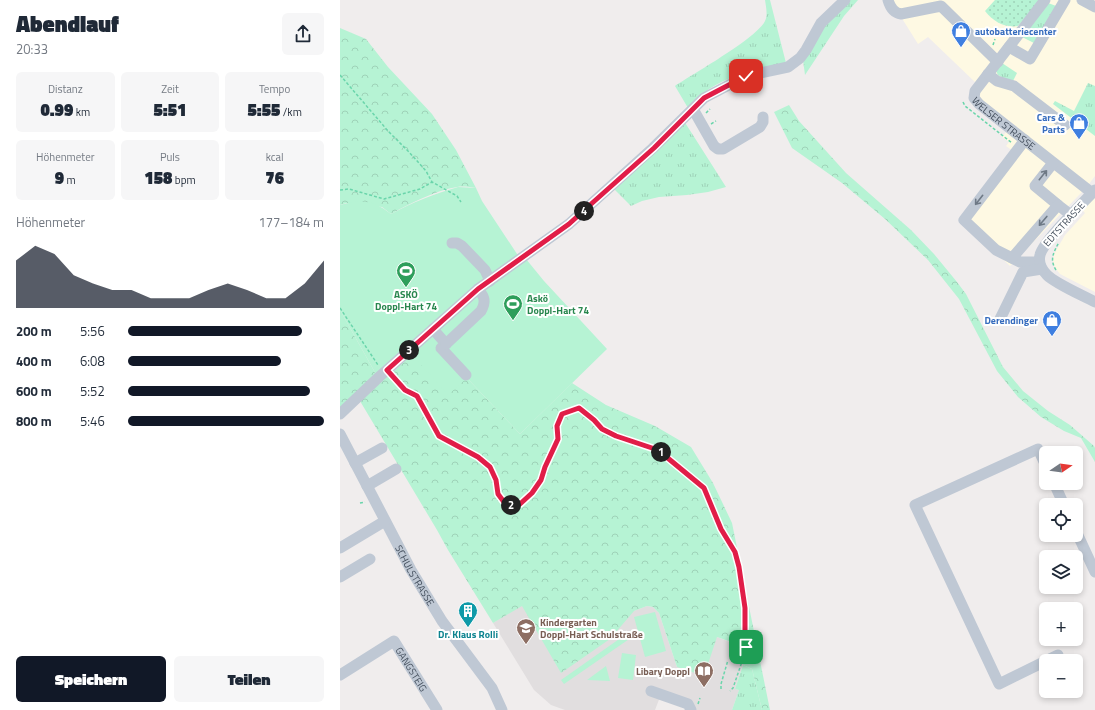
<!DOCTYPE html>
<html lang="de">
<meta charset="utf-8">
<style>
:root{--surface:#fff;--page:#f6f6f7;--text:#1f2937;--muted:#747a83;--accent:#111827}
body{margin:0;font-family:"Titillium Web",sans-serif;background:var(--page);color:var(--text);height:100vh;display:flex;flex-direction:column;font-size:15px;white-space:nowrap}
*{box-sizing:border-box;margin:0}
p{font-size:13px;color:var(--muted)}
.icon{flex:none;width:22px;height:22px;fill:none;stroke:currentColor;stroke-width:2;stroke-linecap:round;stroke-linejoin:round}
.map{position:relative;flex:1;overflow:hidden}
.sheet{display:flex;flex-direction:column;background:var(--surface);width:340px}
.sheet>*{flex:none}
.needle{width:26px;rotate:77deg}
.controls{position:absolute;left:699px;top:446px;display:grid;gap:8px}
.controls a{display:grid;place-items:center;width:44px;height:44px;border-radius:6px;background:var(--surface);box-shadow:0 2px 6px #0003;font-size:20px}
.pin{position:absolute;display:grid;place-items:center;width:34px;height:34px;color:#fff;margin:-17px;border-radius:8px;box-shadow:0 2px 6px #0006}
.km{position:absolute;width:20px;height:20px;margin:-10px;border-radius:50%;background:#222;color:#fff;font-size:11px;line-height:20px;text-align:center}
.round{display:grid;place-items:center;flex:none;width:42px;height:42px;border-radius:6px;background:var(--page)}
.headline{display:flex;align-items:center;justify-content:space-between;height:68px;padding:0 16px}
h1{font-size:22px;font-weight:800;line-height:30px}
.stats{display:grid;grid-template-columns:repeat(3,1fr);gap:6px;height:68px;padding:4px 16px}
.stats div{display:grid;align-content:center;border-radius:6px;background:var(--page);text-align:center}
.stats b{font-size:17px;font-weight:800}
.stats small{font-size:11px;font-weight:400}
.stats p{font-size:11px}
.chart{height:112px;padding:8px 16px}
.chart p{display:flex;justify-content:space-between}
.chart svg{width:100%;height:72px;margin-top:4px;fill:var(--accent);opacity:.7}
.action{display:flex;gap:8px;margin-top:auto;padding:8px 16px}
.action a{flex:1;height:46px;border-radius:6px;background:var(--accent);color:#fff;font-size:16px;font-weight:800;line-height:46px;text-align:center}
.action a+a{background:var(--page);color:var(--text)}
ul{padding:0 16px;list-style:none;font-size:13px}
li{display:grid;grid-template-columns:64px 48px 1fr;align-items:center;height:30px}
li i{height:10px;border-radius:5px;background:var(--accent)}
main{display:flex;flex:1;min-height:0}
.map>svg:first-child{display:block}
</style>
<main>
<section class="sheet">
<div class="headline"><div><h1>Abendlauf</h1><p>20:33</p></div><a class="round"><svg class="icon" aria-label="share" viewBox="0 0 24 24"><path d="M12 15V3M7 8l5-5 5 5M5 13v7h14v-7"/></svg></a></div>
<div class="stats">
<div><p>Distanz</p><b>0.99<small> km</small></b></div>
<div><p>Zeit</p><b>5:51</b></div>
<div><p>Tempo</p><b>5:55<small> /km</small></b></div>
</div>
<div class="stats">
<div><p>Höhenmeter</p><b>9<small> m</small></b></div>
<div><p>Puls</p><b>158<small> bpm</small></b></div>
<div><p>kcal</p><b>76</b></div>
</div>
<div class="chart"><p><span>Höhenmeter</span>177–184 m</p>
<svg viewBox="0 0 160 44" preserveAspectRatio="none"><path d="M0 44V15L10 6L20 11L30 24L40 29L50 33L60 33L70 38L80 38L90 38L100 33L110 29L120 33L130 38L140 38L150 29L160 15V44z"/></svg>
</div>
<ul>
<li><b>200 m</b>5:56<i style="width:89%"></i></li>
<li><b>400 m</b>6:08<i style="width:78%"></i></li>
<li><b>600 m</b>5:52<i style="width:93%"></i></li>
<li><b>800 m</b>5:46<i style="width:100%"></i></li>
</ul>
<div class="action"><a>Speichern</a><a>Teilen</a></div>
</section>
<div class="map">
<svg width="755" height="710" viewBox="0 0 755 710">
<defs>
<pattern id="grass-tufts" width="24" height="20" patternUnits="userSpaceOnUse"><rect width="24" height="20" fill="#b6f3d4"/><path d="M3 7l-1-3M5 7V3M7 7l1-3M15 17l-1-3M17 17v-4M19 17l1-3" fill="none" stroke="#9ed2b8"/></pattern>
<pattern id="forest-crowns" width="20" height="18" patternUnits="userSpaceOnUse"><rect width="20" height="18" fill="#b6f3d4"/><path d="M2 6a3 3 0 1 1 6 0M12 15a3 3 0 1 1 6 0" fill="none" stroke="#9ed2b8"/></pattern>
<pattern id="park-dots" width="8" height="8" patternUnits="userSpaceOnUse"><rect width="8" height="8" fill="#b6f3d4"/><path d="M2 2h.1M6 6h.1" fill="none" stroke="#9ed2b8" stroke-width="1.8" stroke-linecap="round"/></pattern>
</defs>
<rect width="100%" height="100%" fill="#f0eded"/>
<g fill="#fef9e3">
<path d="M552,0H701L636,83L588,37L578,44L563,20Z"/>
<path d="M710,0H755V176L749,184L641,101L637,95Z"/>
<path d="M667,131L741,190L742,192L670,266L620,218L673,151L666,146L669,142L662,137Z"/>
<path d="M755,196V292L720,274L715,268L713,261L714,254L725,235L745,213L742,210Z"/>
</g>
<path fill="#e1dedf" d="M182,605L294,611L307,606L313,607L319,613L337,667L377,637L408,649L395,689L399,690L392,710H349L320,697L315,710H225L211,705L194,690L153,623Z"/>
<g fill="url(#grass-tufts)">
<path d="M425,0H430L446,63C419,69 392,74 369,89C362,95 355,102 348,108L335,86C353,74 417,38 425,21C428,15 426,7 425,0Z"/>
<path d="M510,0H518L504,16L465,75L463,60L480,30Z"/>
<path d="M708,3L719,7L696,44L682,37Z"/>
<path d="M662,63L677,73L672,83L658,75L656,71Z"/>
<path d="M748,83L755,86V136L713,104L715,101L734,111Z"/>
<path d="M344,121L386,187L368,192L347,195L319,197L302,201L291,206L274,189Z"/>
<path d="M403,665L412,669L422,710H392L399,690L395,689Z"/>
</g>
<g fill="url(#forest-crowns)">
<path d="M0,28L26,39L48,67L92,114L116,150L136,188C130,187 123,186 117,187C94,191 71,203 51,214L42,207L6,203L0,205Z"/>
<path d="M449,105L459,121L506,173L571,230L594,254L617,282L626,294L663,367L683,391L708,411L730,425L754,446L755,448V462L741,438L724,431L701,417L678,397L657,371L619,299L588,260L545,219L502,183L452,148L434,112Z"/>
<path d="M0,310L37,376L0,409Z"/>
<path d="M71,353L127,378L180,434L232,383L266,405L315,426L351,447L373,483L392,523L430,710H422L412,669L403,665L408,648L377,637L364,676L337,667L319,613L313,607L307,606L294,611L270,639L221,673L182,606L153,623L108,550L97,530L20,401Z"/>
</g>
<path fill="url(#park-dots)" d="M655,0H701L678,26C664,28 654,22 645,11Z"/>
<g fill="#b6f3d4">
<path d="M118,187L136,188L142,201L179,257L140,291L186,259L204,281L267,349L180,434L127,378L108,395L67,349L37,376L0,310V205C22,199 33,200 51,214C73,202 94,194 118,187Z"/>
<path d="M315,612L326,651L305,657L294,617Z"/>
<path d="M292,630L295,635L224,684L221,680Z"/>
<path d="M282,653L296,655L293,680L278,678Z"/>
<path d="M266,666L270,681L247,680Z"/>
</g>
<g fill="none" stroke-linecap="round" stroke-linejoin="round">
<g stroke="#6ad5ab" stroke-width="1.5" stroke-dasharray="3 2" stroke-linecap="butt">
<path d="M653,45L655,39"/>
<path d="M0,75L48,131L69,152L86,171L92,182L117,196L121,202"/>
<path d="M623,102L625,106L672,143"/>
<path d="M366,113L370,109"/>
<path d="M371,124L376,121"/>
<path d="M0,190L9,189L44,199L80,189L92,182"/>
<path d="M716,270C709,259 714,252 719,242"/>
<path d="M0,308L38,365"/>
<path d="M53,377L65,390L77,396L99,437L138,457L150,467L156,480L158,494L167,506L180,504L192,493L201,480L205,467L218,439L217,426L222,414L239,408L254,420L262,429L275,436L318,450L364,488L381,529L395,552L399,567L405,608V640L407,647L393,688L390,691"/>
<path d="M20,503L25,502"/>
<path d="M381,689V684L388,660"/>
<path d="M358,704L360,698"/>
</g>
<g stroke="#bfc8d4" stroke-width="11">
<path d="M548,0C550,7 554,13 561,14L601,6L658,62"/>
<path id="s1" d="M705,0L635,91L634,98L639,104L752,193"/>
<path d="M742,0L755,7"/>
<path d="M669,47L690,59L725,0"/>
<path d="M648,74L657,81L674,86L725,125"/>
<path d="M353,109L374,146L378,149H383L420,127L423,122V117"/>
<path d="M685,140L624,220L656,250L680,262H699"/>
<path d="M713,163L695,186L718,205"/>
<path d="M755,190C743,203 703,241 700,255C698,263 702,270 707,275C716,284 742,295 755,302"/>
<path d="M112,243H117L122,246L145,270L150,281"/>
<path d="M672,258L718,205L731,215"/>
<path d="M660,319L683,272L702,269"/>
<path d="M93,329L106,344L101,348L126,375"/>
<path d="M106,344L141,311C146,302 145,297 138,289"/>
<path d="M0,414L39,377L138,289L229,224L313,148L364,98L406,76L448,67L460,58L466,50L481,23L505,0"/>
<path id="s2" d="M0,434L71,570L102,621L152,688L162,710"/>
<path d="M15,463L42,448"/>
<path d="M706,466L698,449L575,505L659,684L718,655"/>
<path d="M714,483L724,505"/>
<path d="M27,486L56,469"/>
<path d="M736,531L755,572"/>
<path d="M0,548L45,521"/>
<path d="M0,577L30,559"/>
<path id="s3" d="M0,675L54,641L97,710"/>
<path d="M311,691L348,704L351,710"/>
</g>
</g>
<defs><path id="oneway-shaft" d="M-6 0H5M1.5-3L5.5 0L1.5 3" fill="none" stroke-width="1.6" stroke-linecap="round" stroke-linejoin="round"/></defs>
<g stroke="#6e7986">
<use href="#oneway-shaft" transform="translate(703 175) rotate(-51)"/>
<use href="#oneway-shaft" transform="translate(639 200) rotate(128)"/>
<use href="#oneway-shaft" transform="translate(703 221) rotate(130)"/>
</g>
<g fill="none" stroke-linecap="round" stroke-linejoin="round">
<g stroke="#fff" stroke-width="8">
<path id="route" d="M406,76L364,98L314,148L250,205L229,224L138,289L47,370L65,390L77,396L99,436L138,457L150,467L156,480L158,494L167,506L180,504L192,493L201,480L205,467L218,439L217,426L222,414L239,408L254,420L262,429L276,436L318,450L364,488L381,529L395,552L399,567L405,608V640L406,647"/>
</g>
<use href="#route" stroke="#e11d48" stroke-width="5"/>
</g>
<defs>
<g id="shop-pin" transform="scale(1)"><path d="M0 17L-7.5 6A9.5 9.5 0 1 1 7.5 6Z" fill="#3f7fe0" stroke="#fff"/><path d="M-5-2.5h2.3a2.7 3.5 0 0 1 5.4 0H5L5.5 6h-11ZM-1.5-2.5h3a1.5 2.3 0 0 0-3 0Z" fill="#fff"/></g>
<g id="stadium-pin" transform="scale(1)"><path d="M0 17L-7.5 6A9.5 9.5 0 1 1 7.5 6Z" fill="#2e9e5b" stroke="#fff"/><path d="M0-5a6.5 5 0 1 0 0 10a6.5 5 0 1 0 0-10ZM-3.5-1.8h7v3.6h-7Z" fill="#fff"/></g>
<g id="building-pin" transform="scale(1)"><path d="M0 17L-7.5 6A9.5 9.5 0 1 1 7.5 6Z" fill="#0f9aa8" stroke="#fff"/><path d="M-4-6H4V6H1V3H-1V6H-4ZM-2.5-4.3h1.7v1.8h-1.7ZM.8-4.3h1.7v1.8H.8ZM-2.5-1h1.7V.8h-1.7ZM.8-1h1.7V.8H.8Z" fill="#fff"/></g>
<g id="school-pin" transform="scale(1)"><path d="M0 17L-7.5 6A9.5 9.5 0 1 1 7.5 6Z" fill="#8d6e63" stroke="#fff"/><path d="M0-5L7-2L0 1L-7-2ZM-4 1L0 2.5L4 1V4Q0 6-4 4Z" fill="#fff"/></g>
<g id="library-pin" transform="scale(1)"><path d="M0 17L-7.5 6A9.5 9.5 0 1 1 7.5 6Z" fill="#8d6e63" stroke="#fff"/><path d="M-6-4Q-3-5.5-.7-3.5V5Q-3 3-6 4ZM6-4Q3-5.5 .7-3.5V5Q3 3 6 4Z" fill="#fff"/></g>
</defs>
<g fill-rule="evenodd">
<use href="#shop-pin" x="621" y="31"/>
<use href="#shop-pin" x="739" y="123"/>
<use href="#stadium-pin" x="66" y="271"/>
<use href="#stadium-pin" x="173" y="304"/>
<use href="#shop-pin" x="712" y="320"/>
<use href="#building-pin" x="128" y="611"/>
<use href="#school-pin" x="186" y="628"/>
<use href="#library-pin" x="364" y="671"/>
</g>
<g text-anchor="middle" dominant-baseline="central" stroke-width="4" stroke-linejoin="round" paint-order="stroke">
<g font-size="10" font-weight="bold" fill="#366cbe" stroke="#fff" text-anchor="end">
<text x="635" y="31" text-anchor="start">autobatteriecenter</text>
<text x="725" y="117">Cars &amp;<tspan x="725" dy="12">Parts</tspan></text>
<text x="698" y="320">Derendinger</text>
</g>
<g font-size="10" fill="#434e5c" stroke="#fff">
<text stroke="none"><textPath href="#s1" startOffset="161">WELSER STRASSE</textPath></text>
<text transform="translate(724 224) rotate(-48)">EDTSTRASSE</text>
<text stroke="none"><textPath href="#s2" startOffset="160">SCHULSTRASSE</textPath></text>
<text stroke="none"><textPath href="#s3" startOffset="97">GANGSTEIG</textPath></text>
</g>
<g font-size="10" font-weight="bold" fill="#27864d" stroke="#fff">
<text x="66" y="294">ASKÖ<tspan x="66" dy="12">Doppl-Hart 74</tspan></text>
<text x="187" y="298" text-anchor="start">Askö<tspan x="187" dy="12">Doppl-Hart 74</tspan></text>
</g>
<g font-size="10" font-weight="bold" fill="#785e54" stroke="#fff" text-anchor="start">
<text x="200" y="622">Kindergarten<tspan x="200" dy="12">Doppl-Hart Schulstraße</tspan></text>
<text x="350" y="671" text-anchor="end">Libary Doppl</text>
</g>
<g font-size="10" font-weight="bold" fill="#0d838f" stroke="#fff">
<text x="128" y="634">Dr. Klaus Rolli</text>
</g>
</g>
</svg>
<div class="controls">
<a><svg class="needle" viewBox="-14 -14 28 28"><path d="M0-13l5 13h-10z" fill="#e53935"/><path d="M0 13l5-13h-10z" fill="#747a83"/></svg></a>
<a><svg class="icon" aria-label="locate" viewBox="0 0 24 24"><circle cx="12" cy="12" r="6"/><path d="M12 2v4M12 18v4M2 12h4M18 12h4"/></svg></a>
<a><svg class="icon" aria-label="layers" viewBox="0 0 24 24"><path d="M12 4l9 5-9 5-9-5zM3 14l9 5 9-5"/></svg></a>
<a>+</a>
<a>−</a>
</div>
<div class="pin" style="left:406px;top:647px;background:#1e9e55"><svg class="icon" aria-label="arrive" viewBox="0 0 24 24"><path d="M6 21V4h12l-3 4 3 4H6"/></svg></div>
<div class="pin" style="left:406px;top:76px;background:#d93025"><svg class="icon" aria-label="check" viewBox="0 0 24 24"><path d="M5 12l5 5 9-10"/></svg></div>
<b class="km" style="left:321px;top:452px">1</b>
<b class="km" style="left:171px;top:505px">2</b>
<b class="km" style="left:69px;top:350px">3</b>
<b class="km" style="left:244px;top:211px">4</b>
</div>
</main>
